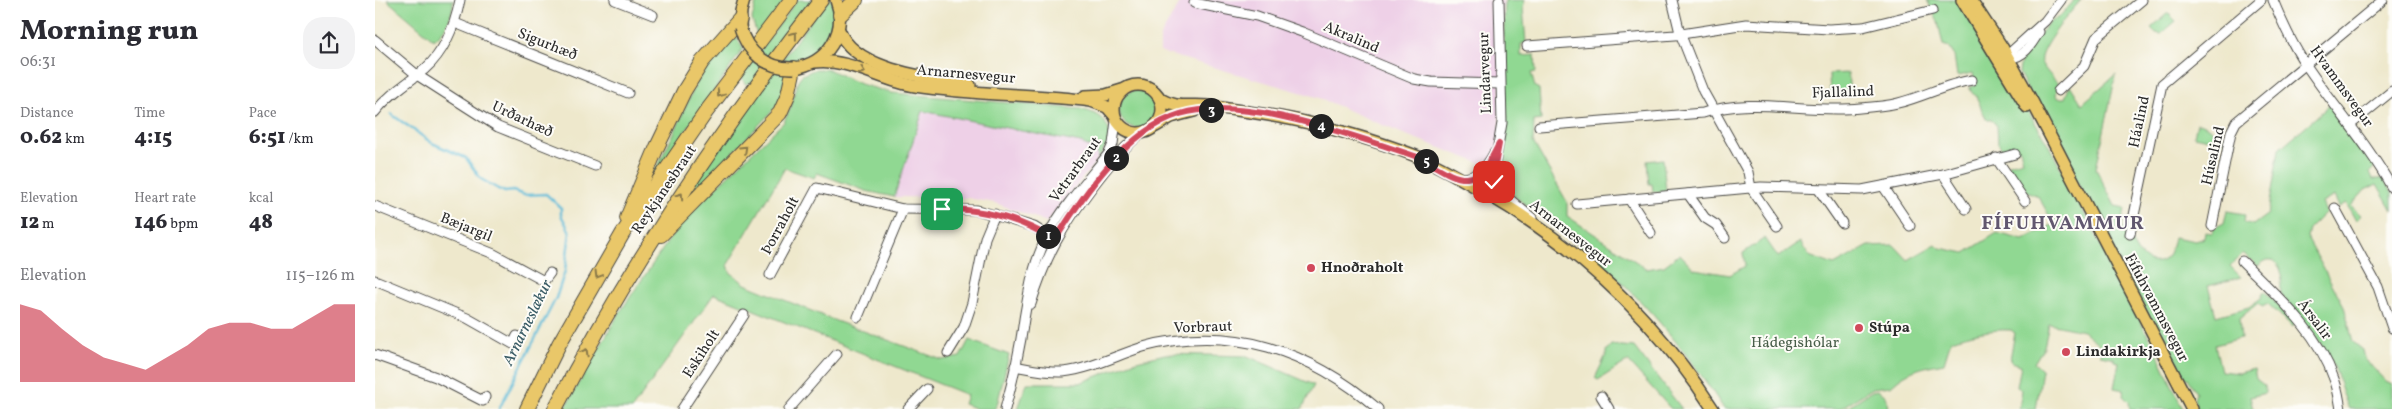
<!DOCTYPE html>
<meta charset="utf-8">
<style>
:root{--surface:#fff;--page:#f2f2f3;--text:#2b2b33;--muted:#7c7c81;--accent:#d1495b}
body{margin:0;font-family:Vollkorn,serif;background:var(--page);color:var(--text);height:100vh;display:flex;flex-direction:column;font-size:19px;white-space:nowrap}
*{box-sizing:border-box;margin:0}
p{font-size:16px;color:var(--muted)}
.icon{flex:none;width:28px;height:28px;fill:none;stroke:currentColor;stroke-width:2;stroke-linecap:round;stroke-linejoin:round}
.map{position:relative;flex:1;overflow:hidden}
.panel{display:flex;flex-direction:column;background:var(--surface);width:375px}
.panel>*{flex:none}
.pin{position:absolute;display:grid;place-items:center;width:42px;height:42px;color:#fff;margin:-21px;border-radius:10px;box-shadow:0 2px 8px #0006}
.km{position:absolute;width:25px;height:25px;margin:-12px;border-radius:50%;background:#222;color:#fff;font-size:14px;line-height:25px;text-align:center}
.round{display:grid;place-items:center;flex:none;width:52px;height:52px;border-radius:20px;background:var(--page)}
.overview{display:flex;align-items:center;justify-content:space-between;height:85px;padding:0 20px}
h1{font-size:28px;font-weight:800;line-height:38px}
.stats{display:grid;grid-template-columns:repeat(3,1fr);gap:8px;height:85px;padding:5px 20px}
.stats div{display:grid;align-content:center}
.stats b{font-size:21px;font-weight:800}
.stats small{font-size:14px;font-weight:400}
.stats p{font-size:14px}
.chart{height:140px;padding:10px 20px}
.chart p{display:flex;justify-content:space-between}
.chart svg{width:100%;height:90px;margin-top:5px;fill:var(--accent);opacity:.7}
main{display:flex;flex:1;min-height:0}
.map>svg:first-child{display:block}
</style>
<main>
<section class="panel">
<div class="overview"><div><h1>Morning run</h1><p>06:31</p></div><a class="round"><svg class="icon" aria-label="share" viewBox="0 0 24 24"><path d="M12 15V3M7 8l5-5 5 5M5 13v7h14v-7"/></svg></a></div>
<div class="stats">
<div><p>Distance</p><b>0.62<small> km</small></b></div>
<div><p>Time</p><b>4:15</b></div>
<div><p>Pace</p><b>6:51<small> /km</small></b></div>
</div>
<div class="stats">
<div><p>Elevation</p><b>12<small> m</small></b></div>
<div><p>Heart rate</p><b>146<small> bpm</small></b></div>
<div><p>kcal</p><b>48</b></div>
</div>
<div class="chart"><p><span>Elevation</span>115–126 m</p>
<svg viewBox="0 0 160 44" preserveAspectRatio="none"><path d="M0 44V6L10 9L20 18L30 26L40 32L50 35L60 38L70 32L80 26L90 18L100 15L110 15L120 18L130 18L140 12L150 6L160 6V44z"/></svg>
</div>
</section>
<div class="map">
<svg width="2017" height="409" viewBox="0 0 2017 409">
<rect width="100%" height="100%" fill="#fdfcf7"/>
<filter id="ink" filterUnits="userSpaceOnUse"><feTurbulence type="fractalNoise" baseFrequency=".02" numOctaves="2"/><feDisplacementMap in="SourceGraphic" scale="10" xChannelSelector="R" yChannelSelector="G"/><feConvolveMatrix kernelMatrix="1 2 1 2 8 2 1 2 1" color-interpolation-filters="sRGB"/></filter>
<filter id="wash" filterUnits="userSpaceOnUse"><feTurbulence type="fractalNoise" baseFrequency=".0096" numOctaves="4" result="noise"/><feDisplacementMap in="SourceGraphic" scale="20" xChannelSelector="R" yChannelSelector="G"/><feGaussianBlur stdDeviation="1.12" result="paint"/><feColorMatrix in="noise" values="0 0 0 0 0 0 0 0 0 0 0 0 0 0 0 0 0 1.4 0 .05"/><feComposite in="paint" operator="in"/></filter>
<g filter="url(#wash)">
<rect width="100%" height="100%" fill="#eee8cc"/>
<g fill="#eed0e7">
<path d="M807,0H1128L1123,170L1026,133L942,97L785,52V36Z"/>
<path d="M548,111L706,143L722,150L723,159L672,222L620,203L593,198L519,197Z"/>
</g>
<g fill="#90d892" stroke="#5e825e">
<path d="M12,0H78C78,15 71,31 59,40Z"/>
<path d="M382,0H410L383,38L377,19Z"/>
<path d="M422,0H440L378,82L370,84L366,77Z"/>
<path d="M451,0H458L462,23L447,53L427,62L407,60Z"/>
<path d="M1130,0H1150L1148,7L1151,43L1146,44V56L1160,55L1161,72L1156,73L1160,87L1164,89L1166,120L1159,121L1158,142L1192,202V216L1272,269L1289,266L1305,254L1319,269L1355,275L1370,266L1368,253L1390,238L1403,257L1425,242L1434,256L1459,265L1494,246L1519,245L1533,260L1561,244L1565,248L1590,253L1622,233L1648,240L1679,224L1663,196L1649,190L1634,168L1633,164L1648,160L1645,149L1630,152L1623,143L1622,126L1616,119H1611L1601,96L1594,88L1601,85L1598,73L1582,76L1579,55L1574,47L1568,45L1563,22L1552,0H1585L1673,144L1783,355L1808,409H1755L1754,402L1748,396L1749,390L1739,388L1744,362L1739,361V358L1726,355L1725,345L1708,331L1674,324L1669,347L1659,363L1667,370L1661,409H1644L1647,390L1642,387L1646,365L1636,362L1635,359L1640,333L1636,330C1615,329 1596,334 1576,340L1569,363C1548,367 1532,370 1516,386L1498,388L1464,409H1349C1309,346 1259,288 1201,242C1178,223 1152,206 1128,188L1124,180L1131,116L1128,57Z"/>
<path d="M1700,0H1706C1698,9 1662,50 1666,62C1669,69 1678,78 1683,84L1681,95L1683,98H1690L1695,85L1707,104L1741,74L1721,169L1740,206L1750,208L1747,227L1761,250L1773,261C1792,267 1796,251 1799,237L1821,241L1829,238L1830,232L1837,233L1839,228L1849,223L1852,211L1870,214L1869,222L1878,225L1893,214L1904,149L1955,105L2001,166L1995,172L1998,179H2010L2017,193V210L2002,184L1990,190L1976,206L1986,215L1981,221L1971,203L1964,207L1959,196L1947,203L1951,212L1934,229L1932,238L1969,306L1978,342L1988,350L1990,359L2011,382L2017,385V409H1974C1965,390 1964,371 1951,352C1945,342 1907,298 1906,294C1904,284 1911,274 1902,264C1896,256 1889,261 1883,266L1868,253L1855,266L1866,277L1833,286L1841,316L1874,307L1886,298L1889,291L1918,319L1919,325L1918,327L1893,304L1887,307L1883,303L1864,319L1866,338L1840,345L1846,371L1864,373L1879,369L1881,379L1890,386V393L1875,397L1878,409H1823L1819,399L1821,393L1812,378H1810L1795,357L1644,73L1646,60L1673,23L1684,17Z"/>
<path d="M1793,13L1801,21L1786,34L1781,33L1776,28Z"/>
<path d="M362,38L368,49L265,197C278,174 290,152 301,129C316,96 328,57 362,38Z"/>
<path d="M394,69L411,73L405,103L297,216Z"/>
<path d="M441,69L455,70L485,84L517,93L705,109C723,113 733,120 736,139L723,159L722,150L706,143L548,111L519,197L491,191L442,173L439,178L410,168L353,264L355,272L370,284L461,321L567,360L585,357L594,340L634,355L622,405L619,409H602L589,404L592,395L339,294L257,409H189L245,312L302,228L336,192L409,122L416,107L423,80L427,75Z"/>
<path d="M1473,73L1475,96L1455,97L1454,74Z"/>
<circle cx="763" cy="109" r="19"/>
<path d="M1822,123C1833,123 1837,134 1849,137L1848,142L1819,136Z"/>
<path d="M1288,159L1291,191L1278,192L1277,184H1274L1272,161Z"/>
<path d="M1236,345L1259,347L1307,409H1296L1253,361L1223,380L1220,378L1231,355V351Z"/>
<path d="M790,354L872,356L939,385L927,409H643L652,383H705L758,362Z"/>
<path d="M1503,390L1511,396L1513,409H1469L1497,391Z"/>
</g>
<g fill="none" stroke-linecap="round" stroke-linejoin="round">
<path stroke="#56b8d5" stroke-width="2.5" d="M16,114L57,143L91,158L106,179L123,189L130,192L138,191L149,195L171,194L186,208V215L195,232L190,271L181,298L124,409"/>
</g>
</g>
<g filter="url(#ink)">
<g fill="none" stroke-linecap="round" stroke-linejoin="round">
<g stroke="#484743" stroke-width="11">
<g id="minor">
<path d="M240,0L278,15"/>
<path d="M1124,0L1127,123L1119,169V182L1126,192L1157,218"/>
<path d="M1297,0L1305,33L1328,91L1373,172L1376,188L1402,226"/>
<path d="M1898,0C1907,22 1917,45 1931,65C1959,107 1993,144 2017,188"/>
<path d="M819,3L882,16L927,32L1039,79L1056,82L1125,84"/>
<path d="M80,23L253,93"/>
<path d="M0,40L42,75L123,127L220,166"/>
<path d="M1152,46L1300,35L1371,24L1454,29L1488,27L1558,10"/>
<path d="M1633,58L1638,50L1670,21L1686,0"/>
<path d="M1633,58C1648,59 1657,44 1664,32"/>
<path d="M1683,91L1709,66L1721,38L1767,0"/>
<path d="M0,112C14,94 33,83 50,69C70,51 80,25 85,0"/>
<path d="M1975,125L2017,91"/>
<path d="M1164,126L1328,113C1379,96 1433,114 1485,108C1498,107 1511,106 1523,103C1548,97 1571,84 1597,80"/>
<path d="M1621,158L1650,201"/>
<path d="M1568,174L1591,209"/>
<path d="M1085,178C1103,178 1111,168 1119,153"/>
<path d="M1508,186L1535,226"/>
<path d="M1444,190L1467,223"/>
<path d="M1313,194L1330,218L1341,225L1350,238"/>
<path d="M1254,199L1276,233"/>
<path d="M1202,204L1386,187L1487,190L1568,174L1640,154"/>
<path d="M0,206L119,254L169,281L175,273"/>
<path d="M1960,208L2003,287L2017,328"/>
<path d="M1837,226L1856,132L1861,122L2008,0"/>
<path d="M1755,234L1787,84L1886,0"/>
<path d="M1867,261C1901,295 1943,331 1959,379C1963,388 1964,399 1966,409"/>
<path d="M395,275L442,188L528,209L602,210L659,227L681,241"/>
<path d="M0,280L92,318L138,344L142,336"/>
<path d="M656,304C671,255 687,227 718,186C732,167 748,147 767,133"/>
<path d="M483,317L528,209"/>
<path d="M573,353L589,327L597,303L610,238L620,214"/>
<path d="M0,355L61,377L108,401L110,397"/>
<path d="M640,366C656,369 672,373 688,372C716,369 742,355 768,347C856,323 936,351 1003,409"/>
<path d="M1226,396L1234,409"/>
<path d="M307,409L369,315"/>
<path d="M414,409L462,354"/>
<path d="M533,409L552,389"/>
<path d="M630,409C638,380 645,349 649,319C654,290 658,262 673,235C689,205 713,180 734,153L738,144L741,121"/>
</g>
</g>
<g stroke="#484743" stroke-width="14">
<g id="major">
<path d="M1587,0L1652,107"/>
<path d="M1596,0L1627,47L1658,103L1817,409"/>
<path d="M365,27L366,11L369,0"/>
<path d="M464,30C479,71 556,78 595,85"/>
<path d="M440,62C475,58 506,81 540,86C598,95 657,94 716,101L732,107L739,115"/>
<path d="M419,68C452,64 473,32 461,0"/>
<circle cx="763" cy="109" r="24"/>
<path d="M710,96L731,95L747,90"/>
<path d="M785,99C801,109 816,104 833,106C867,111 901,115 934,123C970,132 1012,144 1046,158C1068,168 1089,180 1109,192C1202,246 1280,319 1338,409"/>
<path d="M781,126L796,117L819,111"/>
</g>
</g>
<g stroke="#484743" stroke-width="16">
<g id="highway">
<path d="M465,15L481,0"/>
<path d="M252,218L282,147L309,91L327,62L365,19"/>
<path d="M286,235L405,113L413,95L419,68"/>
<path d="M152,409L184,344L248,233L331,112L416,0"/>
<path d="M180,409C255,265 346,129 446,0"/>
</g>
</g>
<use href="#minor" stroke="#fff" stroke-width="9"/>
<use href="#major" stroke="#e9c769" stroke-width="11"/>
<use href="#highway" stroke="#e9c769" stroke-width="14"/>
<g stroke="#484743" stroke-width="14" stroke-linecap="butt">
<path id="major-bridge" d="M365,27C372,53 392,69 419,68"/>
</g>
<use href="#major-bridge" stroke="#e9c769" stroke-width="11"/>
</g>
<defs><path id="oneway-chevron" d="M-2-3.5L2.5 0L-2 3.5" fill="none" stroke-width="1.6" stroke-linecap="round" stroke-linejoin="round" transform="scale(1.25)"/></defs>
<g stroke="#8a794a">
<use href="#oneway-chevron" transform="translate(419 35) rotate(-52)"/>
<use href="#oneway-chevron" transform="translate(487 71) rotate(21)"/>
<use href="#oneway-chevron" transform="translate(345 94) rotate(127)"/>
<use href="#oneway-chevron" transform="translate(369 149) rotate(-43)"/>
<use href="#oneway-chevron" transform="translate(305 196) rotate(-55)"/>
<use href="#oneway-chevron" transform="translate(223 275) rotate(121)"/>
<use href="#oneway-chevron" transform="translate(210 352) rotate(-61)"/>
</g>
</g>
<g fill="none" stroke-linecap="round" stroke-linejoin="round" filter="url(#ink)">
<g stroke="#fff" stroke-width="10">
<path id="route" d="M567,209C609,208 645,219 680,240C708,195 752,130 805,114C865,96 963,131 1022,150C1030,153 1039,155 1047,159C1060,165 1077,179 1092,178C1110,176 1116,158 1124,144L1119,170V182"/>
</g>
<use href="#route" stroke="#d1495b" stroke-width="6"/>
</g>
<g fill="#d1495b" stroke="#fdfcf7" stroke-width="2">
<circle cx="936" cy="268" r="5"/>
<circle cx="1484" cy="328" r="5"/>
<circle cx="1691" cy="352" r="5"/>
</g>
<g text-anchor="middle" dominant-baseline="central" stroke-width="4" stroke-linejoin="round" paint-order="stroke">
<g font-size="15" fill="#2b2b2b" stroke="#fdfcf7">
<text transform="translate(976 38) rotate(23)">Akralind</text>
<text transform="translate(172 45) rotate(22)">Sigurhæð</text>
<text transform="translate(1111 73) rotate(-92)">Lindarvegur</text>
<text transform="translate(591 75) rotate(5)">Arnarnesvegur</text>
<text transform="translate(1966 87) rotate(54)">Hvammsvegur</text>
<text transform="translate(1468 93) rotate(-2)">Fjallalind</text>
<text transform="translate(147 120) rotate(25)">Urðarhæð</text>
<text transform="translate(1765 122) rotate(-78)">Háalind</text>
<text transform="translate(1839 156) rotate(-77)">Húsalind</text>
<text transform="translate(701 170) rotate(-54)">Vetrarbraut</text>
<text transform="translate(290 190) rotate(-56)">Reykjanesbraut</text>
<text transform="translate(406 226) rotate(-62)">Þorraholt</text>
<text transform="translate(91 228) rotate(22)">Bæjargil</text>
<text transform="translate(1195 234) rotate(38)">Arnarnesvegur</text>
<text transform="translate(1781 308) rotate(62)">Fífuhvammsvegur</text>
<text transform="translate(1939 320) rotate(53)">Ársalir</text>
<text transform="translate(828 328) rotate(-2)">Vorbraut</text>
<text transform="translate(327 354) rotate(-57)">Eskiholt</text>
</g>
<g font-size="15" font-weight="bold" fill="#2b2b2b" stroke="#fdfcf7" text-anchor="start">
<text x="946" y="268">Hnoðraholt</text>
<text x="1494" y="328">Stúpa</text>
<text x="1701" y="352">Lindakirkja</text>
</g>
<g font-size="15" fill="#495f4a" stroke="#fdfcf7">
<text x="1420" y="343">Hádegishólar</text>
</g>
<g font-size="16" font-style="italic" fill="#3a5c66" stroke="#fdfcf7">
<text transform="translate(153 323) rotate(-64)">Arnarneslækur</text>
</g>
<g font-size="20" font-weight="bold" letter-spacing="1" fill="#61576f" stroke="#fdfcf7">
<text x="1688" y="224">FÍFUHVAMMUR</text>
</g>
</g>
</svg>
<div class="pin" style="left:567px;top:209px;background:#1e9e55"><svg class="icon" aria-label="arrive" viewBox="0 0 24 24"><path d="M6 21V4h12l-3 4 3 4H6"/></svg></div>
<div class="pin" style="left:1119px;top:182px;background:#d93025"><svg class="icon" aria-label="check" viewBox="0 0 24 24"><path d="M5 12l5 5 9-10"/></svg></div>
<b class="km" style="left:673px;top:236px">1</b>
<b class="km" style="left:741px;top:158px">2</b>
<b class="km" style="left:836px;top:110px">3</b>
<b class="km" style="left:946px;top:126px">4</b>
<b class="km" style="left:1051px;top:161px">5</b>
</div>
</main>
